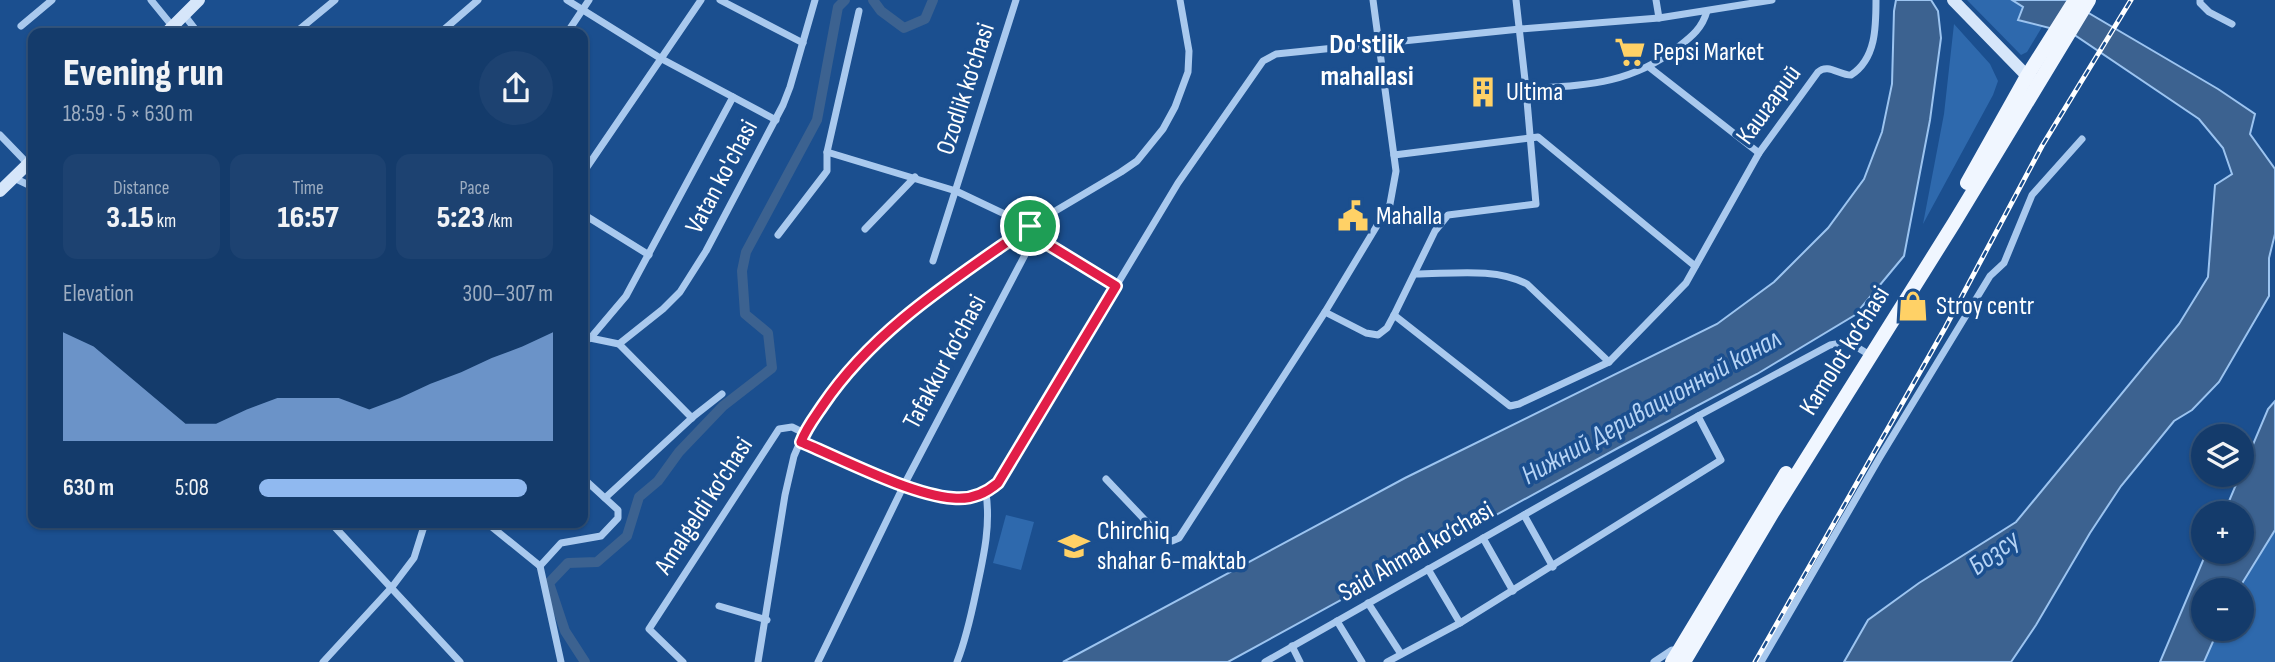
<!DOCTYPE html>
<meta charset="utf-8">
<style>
:root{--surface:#143b6b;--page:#1d4271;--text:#f1f3f6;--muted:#9dadc1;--line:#33557e;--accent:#90b9f0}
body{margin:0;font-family:"Sofia Sans Condensed",sans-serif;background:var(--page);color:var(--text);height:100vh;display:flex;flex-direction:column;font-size:26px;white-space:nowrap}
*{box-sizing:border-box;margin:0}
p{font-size:23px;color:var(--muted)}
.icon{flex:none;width:38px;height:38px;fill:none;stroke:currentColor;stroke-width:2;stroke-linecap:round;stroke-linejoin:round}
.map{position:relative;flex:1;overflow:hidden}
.details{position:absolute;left:28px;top:28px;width:560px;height:500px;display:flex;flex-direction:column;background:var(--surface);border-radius:14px;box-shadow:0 2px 5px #0004,0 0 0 2px var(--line)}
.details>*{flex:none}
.controls{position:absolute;left:2191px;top:424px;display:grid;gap:14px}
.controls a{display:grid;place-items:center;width:63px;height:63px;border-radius:50%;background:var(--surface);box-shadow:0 2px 5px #0004,0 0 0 2px var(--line);font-size:35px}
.pin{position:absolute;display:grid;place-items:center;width:60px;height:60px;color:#fff;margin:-30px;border:4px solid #fff;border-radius:50%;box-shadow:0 2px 7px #0007}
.round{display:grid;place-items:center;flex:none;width:74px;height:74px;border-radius:37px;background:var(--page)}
.head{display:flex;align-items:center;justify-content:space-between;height:119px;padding:0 35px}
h1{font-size:38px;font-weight:800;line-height:52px}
.metrics{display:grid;grid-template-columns:repeat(3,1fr);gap:10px;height:119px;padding:7px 35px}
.metrics div{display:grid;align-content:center;border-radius:14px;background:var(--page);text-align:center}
.metrics b{font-size:30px;font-weight:800}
.metrics small{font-size:19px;font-weight:400}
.metrics p{font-size:19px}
.chart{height:196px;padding:14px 35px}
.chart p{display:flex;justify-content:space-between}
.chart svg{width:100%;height:126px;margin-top:7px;fill:var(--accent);opacity:.7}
ul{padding:0 35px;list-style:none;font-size:23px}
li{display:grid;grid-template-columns:112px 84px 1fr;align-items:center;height:52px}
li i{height:18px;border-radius:9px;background:var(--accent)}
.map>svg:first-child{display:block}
</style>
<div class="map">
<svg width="2275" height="662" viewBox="0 0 2275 662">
<rect width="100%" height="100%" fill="#1b4f8f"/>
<g fill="#2e69ad">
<path d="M1967,0H2012L2023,7L2018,20L2042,27L2027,52L2021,55Z"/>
<path d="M1954,24L1990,64L1998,81L1993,95L1923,224L1944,114Z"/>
<path d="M1006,515L1034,522L1021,570L993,563Z"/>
<path d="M2275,531V662H2204L2219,628H2242V590H2239Z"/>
</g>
<g fill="#3c6290" stroke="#9cc4f0" stroke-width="2">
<path d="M1896,0H1931L1938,11L1941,38L1930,120L1904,256L1855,315L1757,374L1618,448L1228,662H1063L1405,478L1717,324L1774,282L1828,228L1864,179L1882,132L1892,84L1894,11Z"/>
<path d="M2012,0H2077L2087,12L2218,89L2255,114L2250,134L2275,169V234L2269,258V296L2219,382L2192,410L2174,421L2121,486L2090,533L2036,625L2011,662H1844L1868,620L1919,583L2016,522L2179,324L2208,277L2215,185L2232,174L2223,148L2199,119L2073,34L2018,20L2023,7Z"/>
<path d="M2275,401V530L2238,590H2203V628H2219L2204,662H2160L2207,551H2242V513H2224L2268,409Z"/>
</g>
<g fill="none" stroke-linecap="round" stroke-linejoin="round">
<g stroke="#3c6290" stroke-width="10">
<path d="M873,0L881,11L904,28L925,19L933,0"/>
<path d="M585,662L565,631L549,583L568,563L597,562L627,536L639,497L658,481L679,452L723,406L772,368L768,333L745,314L742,271L746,252L817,120L838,7L845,0"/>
</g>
<g stroke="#a9c9ee" stroke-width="7">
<path d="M151,0L173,27"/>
<path d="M567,0L660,58L776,120"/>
<path d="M720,0L803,43"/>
<path d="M1656,0L1659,18"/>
<path d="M2200,0V3L2209,12L2232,24"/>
<path d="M185,16L198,33"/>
<path d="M21,26L52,0"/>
<path d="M295,33L335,0"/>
<path d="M440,33L478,0"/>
<path d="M567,33L589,0"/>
<path d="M1649,67L1759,153"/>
<path d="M1526,89C1585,85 1629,85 1677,48C1691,37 1702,29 1707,11"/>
<path d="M0,135L28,164"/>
<path d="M827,152L956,191L1030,226"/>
<path d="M1394,155L1538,137L1695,266"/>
<path d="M583,173L701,0"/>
<path d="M14,178L33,187"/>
<path d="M583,214L649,255"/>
<path d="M865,229L915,177"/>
<path d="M778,235L824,175L827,171V152L859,11"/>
<path d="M1031,235L1116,286"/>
<path d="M933,261L1016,0"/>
<path d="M1415,274C1451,274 1495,267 1527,284L1609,362"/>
<path d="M1325,312L1366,333L1378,335L1387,328L1394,315L1435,231L1448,215L1536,204L1526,89L1516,0"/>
<path d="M1394,315L1510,406L1519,404L1609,362L1686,283L1759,153L1818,72C1828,63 1839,75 1851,75C1876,59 1876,27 1876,0"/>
<path d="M590,338L619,344L692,418"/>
<path d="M583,344L593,335L626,296L733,97"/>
<path d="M619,344L663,309L680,292L706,251L783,105L790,87L815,0"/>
<path d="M801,442C842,459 911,495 954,498C971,500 985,494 998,483L1178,183L1263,61L1276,54L1520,29L1659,18L1772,0"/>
<path d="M1106,479L1162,538L1172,541L1179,538L1325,312L1390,204L1396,171L1373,0"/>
<path d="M605,498L694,416L722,394"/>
<path d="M1524,515L1553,567"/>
<path d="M331,523L460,662"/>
<path d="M487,523L540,566"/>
<path d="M1483,538L1513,591"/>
<path d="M540,566L561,543L601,536L618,518V510L583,478"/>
<path d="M540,566L561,662"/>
<path d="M1428,569L1460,623"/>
<path d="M1368,603L1401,654"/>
<path d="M719,606L767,620"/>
<path d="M1337,621L1362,662"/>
<path d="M1292,646L1300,662"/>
<path d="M323,662L392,587L414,558L425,523"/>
<path d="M683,662L649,629L779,429L792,427L804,433"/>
<path d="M758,662L785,495L794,456L804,433L845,374L882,335L919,305L1030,226L1121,172L1137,161L1163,129L1175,107L1188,72L1189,51L1180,0"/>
<path d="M818,662L904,485L1027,251L1031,243L1030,226"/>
<path d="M957,662C966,639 971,616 976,592C983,559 991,527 986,493"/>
<path d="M1265,662L1698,416L1830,345L1848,342L1870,355"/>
<path d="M1387,662L1460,623L1721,460L1698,416"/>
<path d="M1654,662L1672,650L1678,651"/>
<path d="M1761,662L1880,457L1990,276L2004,263L2032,195L2082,139"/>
</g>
<g stroke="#d6e6fa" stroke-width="12">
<path d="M1953,0L2027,76L2034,80"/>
<path d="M166,33L199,0"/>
<path d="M0,191L33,159"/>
</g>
<g stroke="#f0f6ff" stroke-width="14">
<path d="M1967,183L2027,76L2075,0"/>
<path d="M1672,662L1786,473"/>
<path d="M1684,662L1773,512L1954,223L2089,0"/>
</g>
<g stroke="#fff" stroke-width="5">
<path id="rail" d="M1755,662L1945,328L2042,146L2131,0"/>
</g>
<use href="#rail" stroke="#1b4f8f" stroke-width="2.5" stroke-dasharray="8" stroke-linecap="butt"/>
</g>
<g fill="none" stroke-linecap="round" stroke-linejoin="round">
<g stroke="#fff" stroke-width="14">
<path id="route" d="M1030,226L1031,234L1116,286L998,483C985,494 971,500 953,498C911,495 842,459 801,442C806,428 815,417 823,405C875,328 955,279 1030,226Z"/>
</g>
<use href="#route" stroke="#e11d48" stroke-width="9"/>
</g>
<defs>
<g id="supermarket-bare" transform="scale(2.415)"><path d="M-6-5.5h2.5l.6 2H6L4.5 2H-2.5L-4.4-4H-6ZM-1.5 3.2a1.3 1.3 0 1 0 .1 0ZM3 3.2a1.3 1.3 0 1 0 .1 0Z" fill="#ffd166" stroke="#1b4f8f" stroke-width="2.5" paint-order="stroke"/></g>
<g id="building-bare" transform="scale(2.415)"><path d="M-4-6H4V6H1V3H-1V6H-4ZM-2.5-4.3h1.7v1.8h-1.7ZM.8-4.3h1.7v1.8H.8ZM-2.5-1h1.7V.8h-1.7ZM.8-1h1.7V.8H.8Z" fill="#ffd166" stroke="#1b4f8f" stroke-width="2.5" paint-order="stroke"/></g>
<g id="civic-bare" transform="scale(2.415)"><path d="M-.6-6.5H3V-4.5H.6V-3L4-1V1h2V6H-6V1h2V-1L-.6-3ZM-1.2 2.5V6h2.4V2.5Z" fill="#ffd166" stroke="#1b4f8f" stroke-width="2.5" paint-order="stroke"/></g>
<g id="shop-bare" transform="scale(2.415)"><path d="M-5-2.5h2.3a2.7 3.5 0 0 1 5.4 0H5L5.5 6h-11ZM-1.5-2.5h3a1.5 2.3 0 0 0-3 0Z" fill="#ffd166" stroke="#1b4f8f" stroke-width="2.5" paint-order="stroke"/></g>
<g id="school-bare" transform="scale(2.415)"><path d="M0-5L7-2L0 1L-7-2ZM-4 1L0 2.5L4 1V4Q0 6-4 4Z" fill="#ffd166" stroke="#1b4f8f" stroke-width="2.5" paint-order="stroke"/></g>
</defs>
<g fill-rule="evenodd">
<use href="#supermarket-bare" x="1630" y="52"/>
<use href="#building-bare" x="1483" y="92"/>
<use href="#civic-bare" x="1353" y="216"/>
<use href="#shop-bare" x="1913" y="306"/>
<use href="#school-bare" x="1074" y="546"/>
</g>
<g text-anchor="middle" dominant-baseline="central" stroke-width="7" stroke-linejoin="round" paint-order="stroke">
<g font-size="26" fill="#fff" stroke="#1b4f8f" text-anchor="start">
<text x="1653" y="52">Pepsi Market</text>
<text x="1506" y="92">Ultima</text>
<text x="1376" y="216">Mahalla</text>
<text x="1936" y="306">Stroy centr</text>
<text x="1097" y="531">Chirchiq<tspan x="1097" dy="30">shahar 6-maktab</tspan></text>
</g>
<g font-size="26" fill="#fff" stroke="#1b4f8f">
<text transform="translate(966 89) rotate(-72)">Ozodlik ko‘chasi</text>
<text transform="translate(1769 105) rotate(-54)">Кашгарий</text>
<text transform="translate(722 177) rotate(-62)">Vatan ko'chasi</text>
<text transform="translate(1845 351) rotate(-58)">Kamolot ko‘chasi</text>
<text transform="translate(945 362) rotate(-62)">Tafakkur ko‘chasi</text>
<text transform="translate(704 506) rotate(-57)">Amalgeldi ko‘chasi</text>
<text transform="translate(1416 552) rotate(-30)">Said Ahmad ko‘chasi</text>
</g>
<g font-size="28" font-weight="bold" fill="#fff" stroke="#1b4f8f">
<text x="1367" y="44">Do'stlik<tspan x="1367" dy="32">mahallasi</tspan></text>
</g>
<g font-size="28" font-style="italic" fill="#b5d3f5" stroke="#1b4f8f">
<text transform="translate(1651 407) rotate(-29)">Нижний Деривационный канал</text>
<text transform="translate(1994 553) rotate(-36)">Бозсу</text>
</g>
</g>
</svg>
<div class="controls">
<a><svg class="icon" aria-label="layers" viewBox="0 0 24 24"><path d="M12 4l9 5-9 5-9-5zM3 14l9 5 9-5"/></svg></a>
<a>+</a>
<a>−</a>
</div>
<div class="pin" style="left:1030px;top:226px;background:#1e9e55"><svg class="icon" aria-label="arrive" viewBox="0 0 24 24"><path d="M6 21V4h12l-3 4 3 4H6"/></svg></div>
<section class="details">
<div class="head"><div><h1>Evening run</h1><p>18:59 · 5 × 630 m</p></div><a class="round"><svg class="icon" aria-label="share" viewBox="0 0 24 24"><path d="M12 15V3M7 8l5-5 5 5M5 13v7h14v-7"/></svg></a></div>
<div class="metrics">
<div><p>Distance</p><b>3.15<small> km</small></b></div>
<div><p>Time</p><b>16:57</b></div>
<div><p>Pace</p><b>5:23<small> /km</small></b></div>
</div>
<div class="chart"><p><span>Elevation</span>300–307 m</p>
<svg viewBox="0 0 160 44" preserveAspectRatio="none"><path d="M0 44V6L10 11L20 20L30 29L40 38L50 38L60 33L70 29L80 29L90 29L100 33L110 29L120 24L130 20L140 15L150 11L160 6V44z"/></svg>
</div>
<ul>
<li><b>630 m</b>5:08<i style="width:91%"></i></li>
</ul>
</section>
</div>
